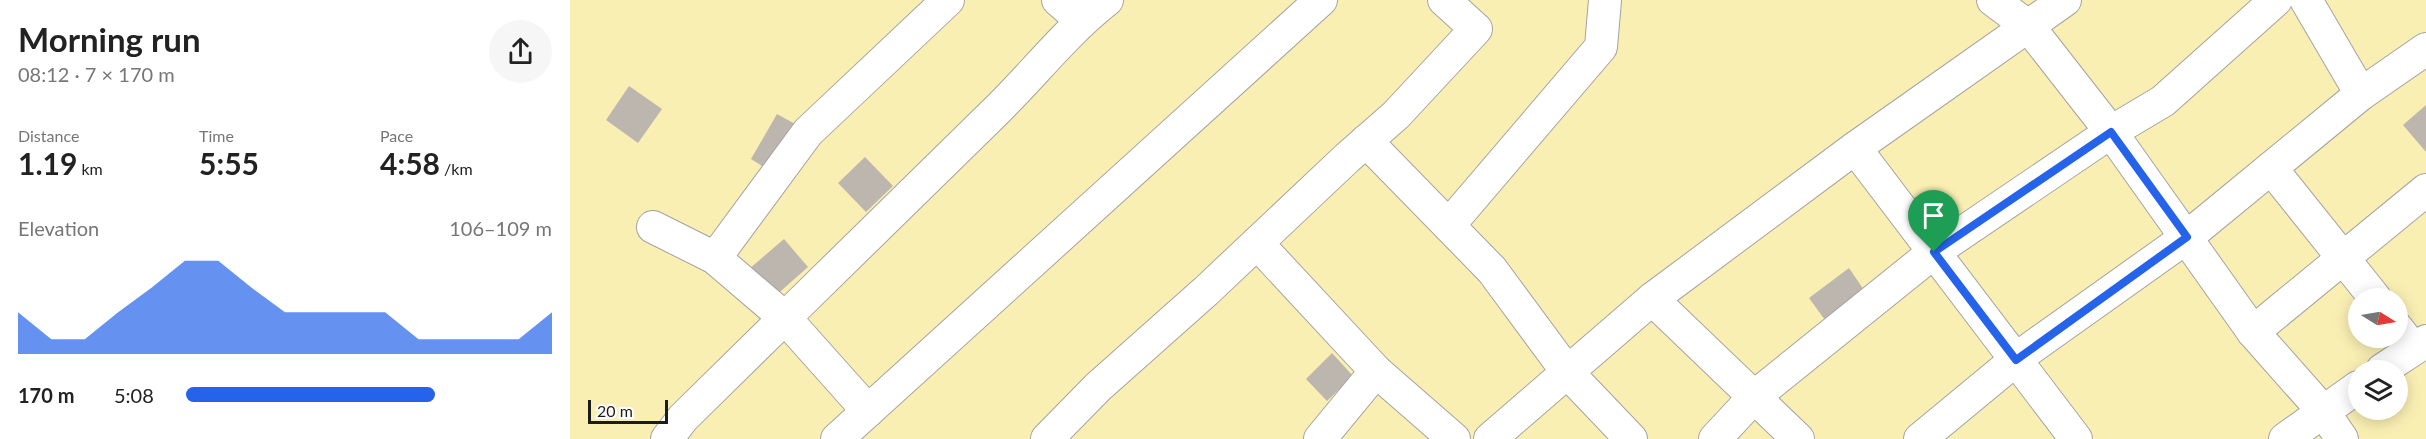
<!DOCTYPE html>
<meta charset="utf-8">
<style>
:root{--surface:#fff;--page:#f6f6f6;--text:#222;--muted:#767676;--accent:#2563eb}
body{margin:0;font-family:Lato,sans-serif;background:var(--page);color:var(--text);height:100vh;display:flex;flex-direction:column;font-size:22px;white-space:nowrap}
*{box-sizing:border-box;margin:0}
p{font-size:20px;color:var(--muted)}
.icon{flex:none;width:33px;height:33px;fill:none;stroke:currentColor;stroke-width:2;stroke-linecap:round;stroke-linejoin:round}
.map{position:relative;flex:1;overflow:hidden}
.side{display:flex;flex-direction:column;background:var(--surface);width:570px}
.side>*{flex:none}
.needle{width:39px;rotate:101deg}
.buttons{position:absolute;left:1778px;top:288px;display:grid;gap:12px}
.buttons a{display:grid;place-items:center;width:60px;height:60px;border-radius:50%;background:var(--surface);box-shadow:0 3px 15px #0003;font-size:30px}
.scale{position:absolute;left:18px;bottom:15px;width:80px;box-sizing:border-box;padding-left:6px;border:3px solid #1c1c1c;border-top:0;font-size:16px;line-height:21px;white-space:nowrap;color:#1c1c1c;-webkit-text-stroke:4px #fff;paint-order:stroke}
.pin{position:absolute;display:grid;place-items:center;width:51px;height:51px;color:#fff;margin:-62px -26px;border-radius:50% 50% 50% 0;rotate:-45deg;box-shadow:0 0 6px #0007}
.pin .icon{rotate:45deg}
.round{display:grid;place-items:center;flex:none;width:63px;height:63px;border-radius:32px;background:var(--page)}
.head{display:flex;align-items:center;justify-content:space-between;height:102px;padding:0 18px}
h1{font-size:33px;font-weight:700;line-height:45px}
.figures{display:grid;grid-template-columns:repeat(3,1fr);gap:9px;height:102px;padding:6px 18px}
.figures div{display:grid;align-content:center}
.figures b{font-size:30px;font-weight:700}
.figures small{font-size:16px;font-weight:400}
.figures p{font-size:16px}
.chart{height:168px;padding:12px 18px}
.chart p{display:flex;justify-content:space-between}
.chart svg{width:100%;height:108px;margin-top:6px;fill:var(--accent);opacity:.7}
ul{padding:0 18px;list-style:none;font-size:20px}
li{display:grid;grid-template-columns:96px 72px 1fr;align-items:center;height:45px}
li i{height:15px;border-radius:8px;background:var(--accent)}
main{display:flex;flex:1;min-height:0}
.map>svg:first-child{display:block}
</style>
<main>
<section class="side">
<div class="head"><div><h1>Morning run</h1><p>08:12 · 7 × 170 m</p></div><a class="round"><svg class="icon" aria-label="share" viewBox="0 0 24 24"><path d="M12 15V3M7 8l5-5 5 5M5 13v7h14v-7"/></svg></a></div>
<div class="figures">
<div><p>Distance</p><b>1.19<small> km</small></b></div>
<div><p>Time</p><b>5:55</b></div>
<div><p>Pace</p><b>4:58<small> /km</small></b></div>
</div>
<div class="chart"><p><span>Elevation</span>106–109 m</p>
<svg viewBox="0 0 160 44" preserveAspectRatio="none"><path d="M0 44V27L10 38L20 38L30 27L40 17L50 6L60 6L70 17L80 27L90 27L100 27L110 27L120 38L130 38L140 38L150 38L160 27V44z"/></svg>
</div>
<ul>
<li><b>170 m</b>5:08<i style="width:68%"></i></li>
</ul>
</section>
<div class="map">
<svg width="1856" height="439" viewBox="0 0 1856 439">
<rect width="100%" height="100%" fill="#edeae2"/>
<path fill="#faefb3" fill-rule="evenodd" d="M0,0H1856V439H0ZM1788,298H1827V338H1788ZM1788,370H1827V410H1788Z"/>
<g fill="#bdb6af">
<path d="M59,86L92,109L68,143L36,120Z"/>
<path d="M1856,105V152L1833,125Z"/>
<path d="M207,114L227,125L200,171L181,159Z"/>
<path d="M295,157L323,186L296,212L268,183Z"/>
<path d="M214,239L238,267L203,298L179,269Z"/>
<path d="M1279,268L1294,290L1255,320L1239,298Z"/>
<path d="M762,353L783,376L757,401L736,379Z"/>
</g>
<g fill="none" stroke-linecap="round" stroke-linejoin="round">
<g stroke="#a3a3a3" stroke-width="34">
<g id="minor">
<path d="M488,0L511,20"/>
<path d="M1423,0L1459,27L1541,132L1683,332L1753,411L1772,439"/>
<path d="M1736,0L1791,94"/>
<path d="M796,141L922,270L998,373L1061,439"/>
<path d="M1285,148L1506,439"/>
<path d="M1701,168L1805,298"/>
<path d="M879,225L1031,47L1035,0"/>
<path d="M83,227L145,258L215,318L298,411"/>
<path d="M687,243L806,371L884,439"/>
<path d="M145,258L238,132L378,0"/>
<path d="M1082,299L1228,439"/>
<path d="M1827,328L1843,349"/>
<path d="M1683,332L1856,190"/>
<path d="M1812,370L1856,341"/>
<path d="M97,439L113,418C217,316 320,214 425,112C463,75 495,33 537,0"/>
<path d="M267,439L751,0"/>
<path d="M477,439L528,387L636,291L777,158L826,115L906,29L874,0"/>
<path d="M750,439L806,371"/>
<path d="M920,439L1082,299L1285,148L1495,0"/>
<path d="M1145,439L1184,397L1364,252L1541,132L1593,101L1706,0"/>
<path d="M1350,439L1454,353L1617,237L1791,94L1856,49"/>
<path d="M1715,439L1788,387"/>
</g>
</g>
<use href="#minor" stroke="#fff" stroke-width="32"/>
</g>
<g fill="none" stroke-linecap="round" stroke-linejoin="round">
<g stroke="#fff" stroke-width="12">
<path id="route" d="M1541,132L1617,237L1446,360L1364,252Z"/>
</g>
<use href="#route" stroke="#2563eb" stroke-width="8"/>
</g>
</svg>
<div class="buttons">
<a><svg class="needle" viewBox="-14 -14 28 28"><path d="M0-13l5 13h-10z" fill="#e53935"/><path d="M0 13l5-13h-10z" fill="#767676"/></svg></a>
<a><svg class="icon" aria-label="layers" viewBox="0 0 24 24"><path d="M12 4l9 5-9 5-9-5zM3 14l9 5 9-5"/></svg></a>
</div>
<div class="scale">20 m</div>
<div class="pin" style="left:1364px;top:252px;background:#1e9e55"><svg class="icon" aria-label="arrive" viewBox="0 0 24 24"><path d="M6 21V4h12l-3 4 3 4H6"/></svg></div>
</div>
</main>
